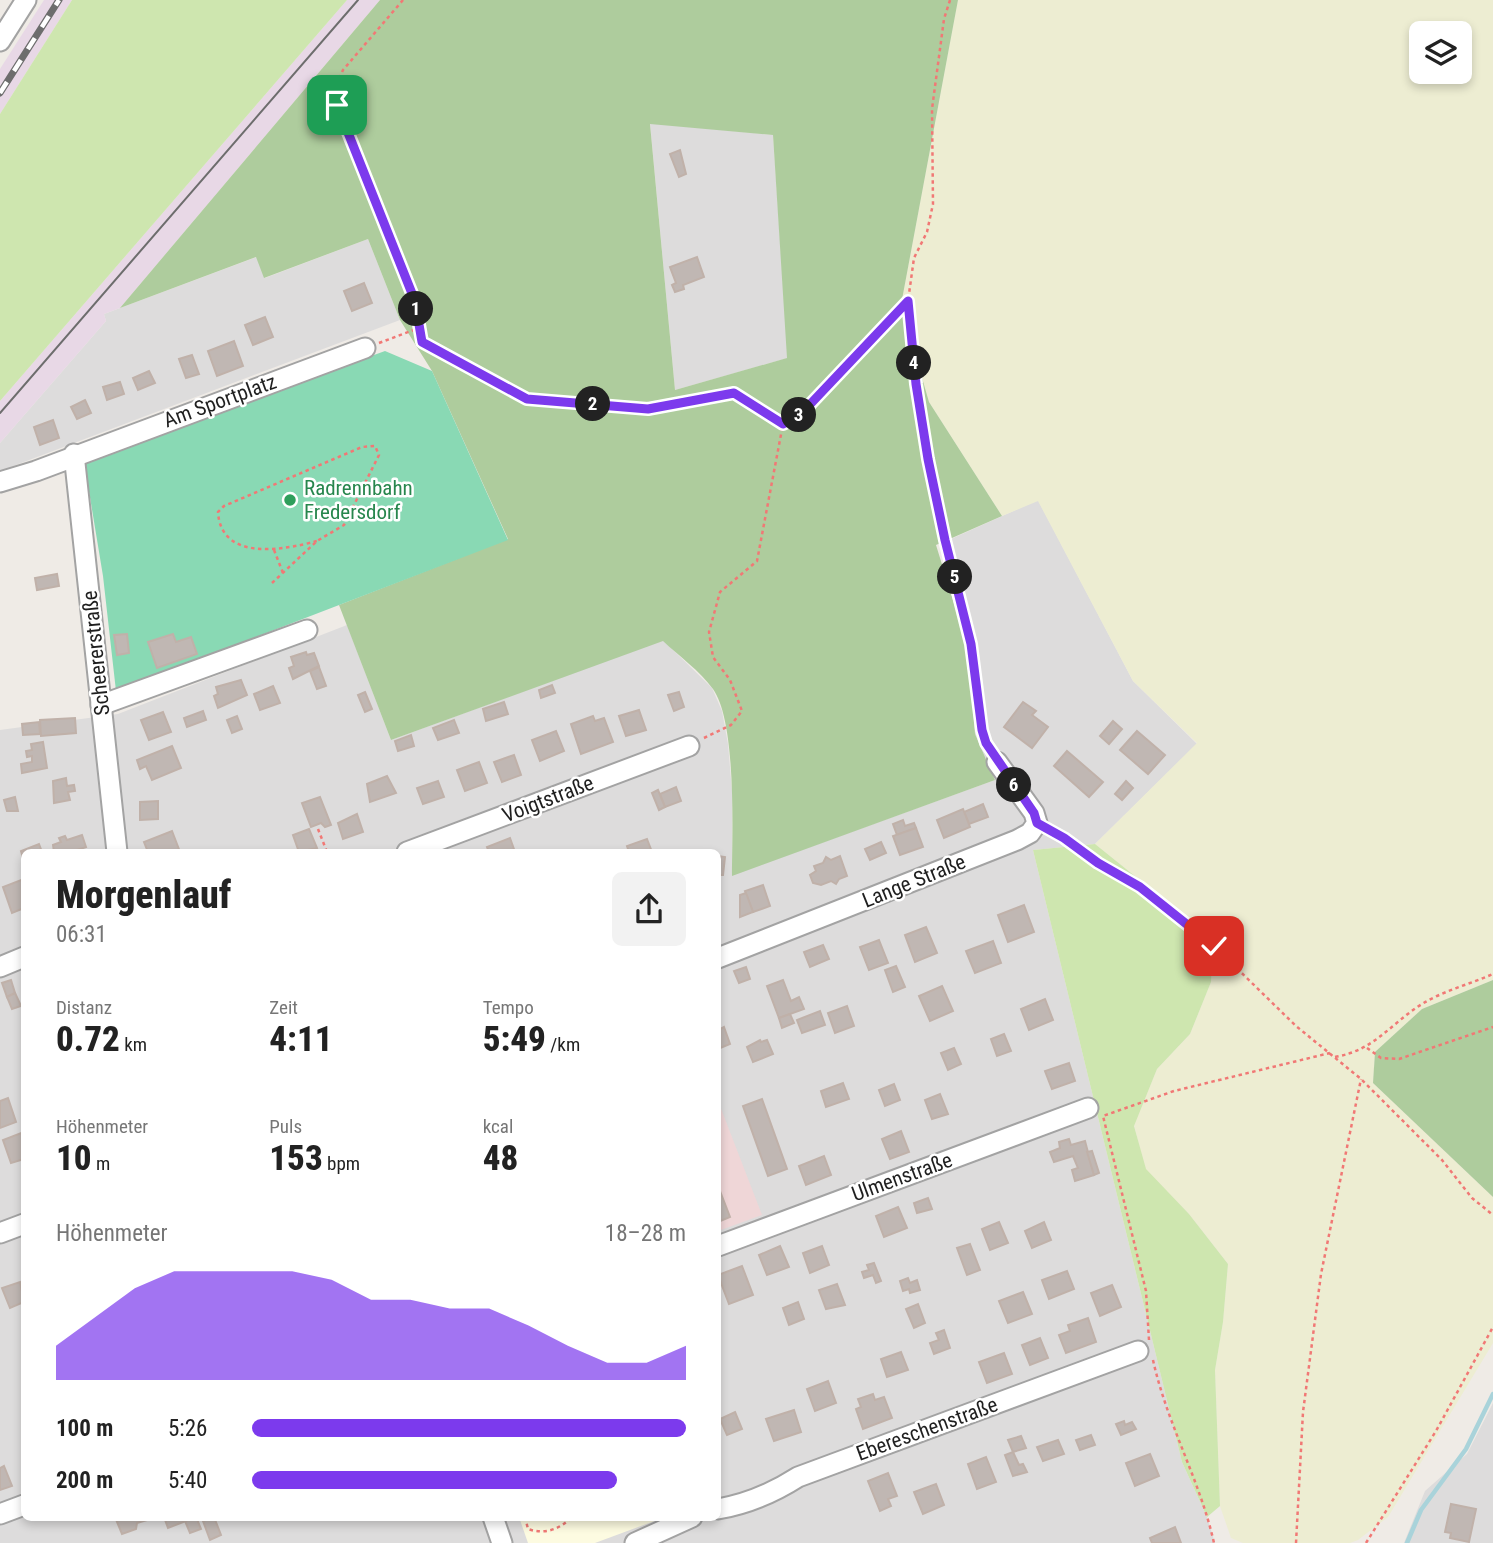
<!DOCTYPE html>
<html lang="de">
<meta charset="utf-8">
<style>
:root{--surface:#fff;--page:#f2f2f2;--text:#222;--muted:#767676;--accent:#7c3aed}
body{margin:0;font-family:"Roboto Condensed",sans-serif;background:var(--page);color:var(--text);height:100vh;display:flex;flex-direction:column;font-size:26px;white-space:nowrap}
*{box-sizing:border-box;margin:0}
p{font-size:23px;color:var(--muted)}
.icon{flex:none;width:38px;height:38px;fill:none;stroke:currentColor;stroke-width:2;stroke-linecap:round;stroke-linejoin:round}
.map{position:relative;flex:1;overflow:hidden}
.sheet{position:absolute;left:21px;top:849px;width:700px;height:672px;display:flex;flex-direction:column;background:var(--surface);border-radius:10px;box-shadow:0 4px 10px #0003}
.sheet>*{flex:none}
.tools{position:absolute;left:1409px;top:21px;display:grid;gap:14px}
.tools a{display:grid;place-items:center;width:63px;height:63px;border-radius:10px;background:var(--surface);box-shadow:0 4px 10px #0003;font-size:35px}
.pin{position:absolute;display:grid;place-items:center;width:60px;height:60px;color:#fff;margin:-30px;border-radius:14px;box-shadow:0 4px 10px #0006}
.km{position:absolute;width:35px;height:35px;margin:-18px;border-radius:50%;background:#222;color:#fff;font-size:19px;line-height:35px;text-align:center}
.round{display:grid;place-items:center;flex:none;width:74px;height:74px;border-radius:10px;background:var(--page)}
.summary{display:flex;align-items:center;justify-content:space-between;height:119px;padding:0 35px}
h1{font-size:38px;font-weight:800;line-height:52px}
.figures{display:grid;grid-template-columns:repeat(3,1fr);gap:10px;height:119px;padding:7px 35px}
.figures div{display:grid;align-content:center}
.figures b{font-size:35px;font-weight:800}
.figures small{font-size:19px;font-weight:400}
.figures p{font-size:19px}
.chart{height:196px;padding:14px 35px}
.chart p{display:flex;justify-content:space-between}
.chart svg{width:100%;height:126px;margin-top:7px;fill:var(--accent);opacity:.7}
ul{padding:0 35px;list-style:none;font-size:23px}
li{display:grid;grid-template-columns:112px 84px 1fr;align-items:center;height:52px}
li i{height:18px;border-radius:9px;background:var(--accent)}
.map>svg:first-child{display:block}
</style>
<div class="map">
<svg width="1493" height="1543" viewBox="0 0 1493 1543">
<rect width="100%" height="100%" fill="#efebe6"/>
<g fill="#dddcdc" fill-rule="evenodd">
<path d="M650,123L773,135L788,358L675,390Z"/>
<path d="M368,239L400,320L0,471V443L106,321L104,314L257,257L265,278Z"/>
<path d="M1038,500L1133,681L1197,744L1095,844L1033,850L1182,1462L1207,1517L1215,1543H0V730L118,714L347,625L391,740L663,640L712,688L722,711L728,744L732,791V875L995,780L975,734L969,652L951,539ZM24,852H718V1517H24Z"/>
<path d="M1493,1403V1543H1404L1425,1491L1467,1454Z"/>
</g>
<path fill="#efd6d7" d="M720,1106L762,1215L718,1231V1107Z"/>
<g fill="#e8d8e6">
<path d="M44,0H72L0,114V69Z"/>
<path d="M347,0H380L120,308L104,314L106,321L0,443V401Z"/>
</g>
<path fill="#fdfbe1" d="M519,1517H656L657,1520L595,1543H528Z"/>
<path fill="#ededd2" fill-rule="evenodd" d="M958,0H1493V980L1422,1009L1375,1052L1373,1083L1493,1197V1343L1388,1517L1358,1540L1350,1543H1243L1231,1538L1220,1506L1215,1370L1223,1322L1228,1264L1189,1214L1145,1169L1134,1125L1157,1069L1190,1034L1211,982L1213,939L1095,844L1197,743L1133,681L1038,501L1002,516L929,402L901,305ZM1421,33H1460V72H1421Z"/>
<g fill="#cee6af">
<path d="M72,0H347L0,401V114Z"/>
<path d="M1095,844L1213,939L1211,982L1190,1034L1157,1069L1134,1126L1146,1169L1189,1214L1228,1264L1223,1322L1215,1370L1220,1506L1207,1517L1182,1462L1033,850Z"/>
</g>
<g fill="#aecc9d" fill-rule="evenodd">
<path d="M380,0H958L901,305L929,402L1002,516L936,545L969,652L975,734L995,780L732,876C732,833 737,723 713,689C700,671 679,656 663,641L391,740L339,605L508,539L432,371L400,320L368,239L264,278L256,257L120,308ZM650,124L773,135L787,358L675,390Z"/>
<path d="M1493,980V1197L1373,1083L1375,1052L1422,1009Z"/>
</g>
<path fill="#89d9b4" d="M385,351L432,371L508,540L116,691L103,576L84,461Z"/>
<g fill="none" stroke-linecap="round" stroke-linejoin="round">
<path stroke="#a9d3da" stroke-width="4.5" d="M1407,1543L1421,1510L1466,1449L1493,1394"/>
</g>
<g fill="#c0b7b3" stroke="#c0b1a9" stroke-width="2">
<path d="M680,150L686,174L679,177L670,154Z"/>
<path d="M697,257L704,277L683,285L684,289L675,292L672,285L676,283L670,267Z"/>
<path d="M364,283L372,303L352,311L344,291Z"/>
<path d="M265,317L273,337L253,345L245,325Z"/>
<path d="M234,341L243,366L217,376L208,351Z"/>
<path d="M192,355L199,374L186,378L179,359Z"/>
<path d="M149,371L155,383L138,390L133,378Z"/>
<path d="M120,382L124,394L107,400L103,387Z"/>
<path d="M85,400L91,413L77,419L71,407Z"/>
<path d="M53,420L59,438L40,445L34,427Z"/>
<path d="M57,574L59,586L37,590L35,578Z"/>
<path d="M127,634L129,653L117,655L114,635Z"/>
<path d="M173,634L176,642L191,637L197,654L157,668L148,642Z"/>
<path d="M306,652L307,655L314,653L319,666L293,679L289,668L294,666L291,657Z"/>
<path d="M319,667L326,686L317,689L310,671Z"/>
<path d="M241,680L247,695L218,708L214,696L218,694L216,687Z"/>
<path d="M552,685L555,693L541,698L539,690Z"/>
<path d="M273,686L280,703L260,710L254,694Z"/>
<path d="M365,692L372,709L365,712L358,695Z"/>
<path d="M679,692L684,707L674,711L668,695Z"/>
<path d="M504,702L508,714L486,721L483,709Z"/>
<path d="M1023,702L1036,711L1032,715L1048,727L1032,748L1004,727Z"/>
<path d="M639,710L646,730L626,736L619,716Z"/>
<path d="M203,711L206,720L187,727L184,718Z"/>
<path d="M163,712L171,732L149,740L141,720Z"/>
<path d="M237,716L242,729L232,733L227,720Z"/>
<path d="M593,716L595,721L604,718L613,742L581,754L571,724Z"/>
<path d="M75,718L76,733L41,736L40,720Z"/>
<path d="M454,720L459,733L438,740L433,728Z"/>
<path d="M1113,721L1122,729L1109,744L1100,736Z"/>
<path d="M39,722L40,734L23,735L22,724Z"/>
<path d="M556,731L564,751L540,761L532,740Z"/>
<path d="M1137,731L1165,755L1148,774L1120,750Z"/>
<path d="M411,735L414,746L398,751L395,741Z"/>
<path d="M43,742L47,768L22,773L21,764L32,762V756L27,757L26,751L32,750L31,744Z"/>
<path d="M172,746L181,768L152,780L146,766L140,769L137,760Z"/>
<path d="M1067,751L1103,782L1089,797L1054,766Z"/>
<path d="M514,755L521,775L502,782L494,762Z"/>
<path d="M479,762L487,783L465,791L457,770Z"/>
<path d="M387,776L396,793L370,802L367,784Z"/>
<path d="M66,778L67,786L74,785L75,791L68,792L70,800L54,803L53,781Z"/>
<path d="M438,781L444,797L423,804L417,788Z"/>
<path d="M1126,781L1133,788L1122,800L1115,794Z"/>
<path d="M676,787L681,801L665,807L660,794Z"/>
<path d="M658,790L665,807L659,810L652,793Z"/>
<path d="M15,797L18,811H7L4,800Z"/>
<path d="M320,797L331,825L325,827L321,823L311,827L302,803Z"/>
<path d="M158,801V819L140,820V802Z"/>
<path d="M983,804L988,817L969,824L964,812Z"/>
<path d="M963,809L970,827L944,838L937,820Z"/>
<path d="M357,814L363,832L343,839L338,823Z"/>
<path d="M903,820L905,826L914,823L916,828L897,835L893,824Z"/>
<path d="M916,828L923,847L900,855L893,836Z"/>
<path d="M309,829L317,848L299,852L293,835Z"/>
<path d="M172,831L180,852H148L144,842Z"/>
<path d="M82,835L86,847L71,852H54L53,845L61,842L59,838L65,836L67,840Z"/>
<path d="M510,838L515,852H489L487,847Z"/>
<path d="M647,839L652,852H629L627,846Z"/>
<path d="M881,842L886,853L870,860L865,849Z"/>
<path d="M39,844L42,852H24V862L21,851Z"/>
<path d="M718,856L725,857L723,875H718Z"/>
<path d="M840,856L847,876L839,879L836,884L831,881L821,885L813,883L810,875L816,871L814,866L823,863L826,857L831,860Z"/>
<path d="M24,879V908L12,913L3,887Z"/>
<path d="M763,885L770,906L753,912L745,891Z"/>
<path d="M746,893L753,912L740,917V895Z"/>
<path d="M1024,905L1034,932L1008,942L998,915Z"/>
<path d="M926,927L937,953L915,962L905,935Z"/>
<path d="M879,940L888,963L869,970L860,947Z"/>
<path d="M993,941L1001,963L975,973L966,951Z"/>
<path d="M823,945L829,959L810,967L804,952Z"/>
<path d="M896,966L905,987L893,992L885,970Z"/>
<path d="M746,967L750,979L739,983L734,971Z"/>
<path d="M11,980L15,993L7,997L2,983Z"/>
<path d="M783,980L791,1001L799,997L804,1009L779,1018L767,986Z"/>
<path d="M942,986L953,1011L930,1021L919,996Z"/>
<path d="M15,993L21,1006L12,1009L7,997Z"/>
<path d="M1045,999L1053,1020L1029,1030L1021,1009Z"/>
<path d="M847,1006L854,1026L835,1033L828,1013Z"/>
<path d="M820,1011L825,1025L802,1033L797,1020Z"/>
<path d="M790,1014L794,1023L782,1028L779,1018Z"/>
<path d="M724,1027L730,1044L718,1049V1030Z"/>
<path d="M1004,1034L1011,1051L997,1056L991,1039Z"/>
<path d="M760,1040L761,1042L767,1040L773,1054L753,1062L747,1047Z"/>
<path d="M954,1048L961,1064L948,1070L941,1053Z"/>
<path d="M1069,1063L1075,1081L1052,1089L1045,1071Z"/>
<path d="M843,1083L849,1099L826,1107L821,1091Z"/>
<path d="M894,1084L900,1100L885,1106L879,1090Z"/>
<path d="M940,1094L948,1114L932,1119L925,1100Z"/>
<path d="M8,1098L16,1122L0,1128V1101Z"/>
<path d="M762,1099L787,1169L768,1176L743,1106Z"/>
<path d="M901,1131L909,1152L890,1159L882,1139Z"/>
<path d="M24,1132V1159L11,1163L3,1140Z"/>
<path d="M1069,1139L1071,1145L1085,1141L1094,1175L1075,1181L1072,1170L1078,1168L1073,1156L1054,1162L1050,1152L1060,1148L1059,1142Z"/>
<path d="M1092,1151L1099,1173L1094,1175L1087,1152Z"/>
<path d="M824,1156L831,1175L806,1185L799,1166Z"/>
<path d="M720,1191L730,1217L718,1222V1192Z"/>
<path d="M928,1198L932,1209L917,1213L914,1203Z"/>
<path d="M898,1207L907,1228L884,1237L876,1216Z"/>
<path d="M999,1222L1008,1243L990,1250L982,1229Z"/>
<path d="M1044,1222L1051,1240L1032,1248L1025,1231Z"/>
<path d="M970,1244L980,1270L967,1275L957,1248Z"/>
<path d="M780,1246L789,1267L767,1275L759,1255Z"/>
<path d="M822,1246L829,1265L810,1273L803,1253Z"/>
<path d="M874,1263L881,1281L876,1283L873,1275L864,1278L862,1272L869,1270L867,1265Z"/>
<path d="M742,1266L753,1295L729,1304L718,1275Z"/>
<path d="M1067,1271L1074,1289L1049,1299L1042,1280Z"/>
<path d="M908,1278L910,1283L917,1280L920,1290L910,1293L909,1289L903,1291L900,1281Z"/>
<path d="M20,1282L24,1302L10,1308L2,1288Z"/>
<path d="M837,1284L845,1305L826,1309L819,1290Z"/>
<path d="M1112,1285L1121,1307L1100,1316L1091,1293Z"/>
<path d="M1023,1292L1032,1314L1008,1323L999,1301Z"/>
<path d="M798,1302L804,1319L789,1325L783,1308Z"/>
<path d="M918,1304L925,1323L914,1328L906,1309Z"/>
<path d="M1088,1318L1096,1342L1066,1353L1059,1335L1070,1331L1068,1325Z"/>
<path d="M944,1330L950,1348L934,1354L930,1343L939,1340L936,1333Z"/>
<path d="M1040,1338L1048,1358L1030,1365L1022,1345Z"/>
<path d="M901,1352L908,1370L887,1377L881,1359Z"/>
<path d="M1004,1353L1012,1374L987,1383L979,1362Z"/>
<path d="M828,1381L836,1403L815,1411L807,1389Z"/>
<path d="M873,1394L875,1400L884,1397L892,1418L863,1429L856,1409L861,1407L858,1399Z"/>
<path d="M794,1410L801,1432L774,1441L766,1419Z"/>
<path d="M735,1412L742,1429L727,1435L720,1419Z"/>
<path d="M1124,1421L1125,1425L1132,1422L1136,1429L1121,1435L1116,1424Z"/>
<path d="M1091,1435L1095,1445L1080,1450L1076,1440Z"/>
<path d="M1021,1436L1026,1448L1013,1452L1008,1440Z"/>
<path d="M1058,1440L1064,1454L1043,1461L1037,1447Z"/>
<path d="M1013,1452L1019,1465L1023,1464L1027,1472L1013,1476L1005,1455Z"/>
<path d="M1150,1454L1159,1476L1135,1486L1126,1463Z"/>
<path d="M986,1457L996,1482L977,1489L968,1464Z"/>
<path d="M4,1466L12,1486L0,1490V1468Z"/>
<path d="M888,1473L897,1496L888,1499L891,1506L880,1511L868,1481Z"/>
<path d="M936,1484L944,1505L923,1514L914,1492Z"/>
<path d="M1451,1504L1476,1509L1469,1542L1450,1538L1451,1533L1445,1532Z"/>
<path d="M115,1517H146L147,1520L137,1523L136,1529L122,1534Z"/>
<path d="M164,1517H196L168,1528Z"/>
<path d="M196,1517L201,1529L190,1533L185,1521Z"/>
<path d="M214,1517L221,1535L210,1540L203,1521Z"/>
<path d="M1175,1527L1181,1543H1152L1150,1538Z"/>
</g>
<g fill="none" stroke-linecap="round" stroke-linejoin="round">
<g stroke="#a3a3a3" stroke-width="23">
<g id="minor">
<path d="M0,41L26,0"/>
<path d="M74,454L117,852"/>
<path d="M0,482L36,471L365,348"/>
<path d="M101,705L307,630"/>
<path d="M407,852L689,746"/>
<path d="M718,958L1017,840L1030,833L1037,823L1034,813L997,762"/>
<path d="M0,967L24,957"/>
<path d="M0,1233L24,1224"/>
<path d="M718,1246L1088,1108"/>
<path d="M718,1509C747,1504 773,1493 798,1477L1138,1351"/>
<path d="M0,1514L24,1505"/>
<path d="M493,1517L502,1543"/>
<path d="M635,1543L692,1517"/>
</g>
</g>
<g stroke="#f17875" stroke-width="2.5" stroke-dasharray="3.5 3.5" stroke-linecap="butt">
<path d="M403,0L343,70L336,86L337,105L415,301L422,342L527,399L648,409L734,393L783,424L799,416L908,301"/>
<path d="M950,0L944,19L932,109L933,204L927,232L914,258L908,301L916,384L928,459L945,540L971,644L982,730L989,749"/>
<path d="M379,343L419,328"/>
<path d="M274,550L283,573"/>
<path d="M272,583L317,541L344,525L379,455L375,446L362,447L224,506L218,512C221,562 284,550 317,541"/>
<path d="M704,738L731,725L742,711L730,680L713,657L709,632L720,592L757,561L783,424"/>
<path d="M318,829L327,852"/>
<path d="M1052,831L1161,902L1214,946L1296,1026L1361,1079L1442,1160L1472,1198L1493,1215"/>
<path d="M1367,1048L1381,1058L1399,1059L1493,1027"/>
<path d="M1335,1057C1375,1050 1390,1024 1422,1004C1443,991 1470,984 1493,974"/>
<path d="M1149,1340L1146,1291L1103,1116L1174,1091L1330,1053"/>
<path d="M1153,1360C1167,1424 1200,1480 1214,1543"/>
<path d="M525,1517L528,1529C545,1535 560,1529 572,1517"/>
<path d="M1296,1543L1303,1412L1321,1274L1361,1079"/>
<path d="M1366,1543L1436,1431L1493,1327"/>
</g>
<use href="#minor" stroke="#fff" stroke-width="19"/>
<path stroke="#6d6d6d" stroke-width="2" d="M0,413L358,0"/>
<g stroke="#6d6d6d" stroke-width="7">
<path id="rail" d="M0,93L59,0"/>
</g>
<use href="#rail" stroke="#fff" stroke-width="4.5" stroke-dasharray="13" stroke-linecap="butt"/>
</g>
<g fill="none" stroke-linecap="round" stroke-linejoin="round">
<g stroke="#fff" stroke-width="14">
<path id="route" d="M337,105L415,301L422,342L527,399L648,409L734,393L783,424L799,416L908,301L916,384L928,459L945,540L971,644L982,730L986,743L1034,813L1037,823L1064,838L1098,863L1140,887L1214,946"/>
</g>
<use href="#route" stroke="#7c3aed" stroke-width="9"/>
</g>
<circle fill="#2e9e5b" stroke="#fff" stroke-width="2.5" cx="290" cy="500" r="7"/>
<g text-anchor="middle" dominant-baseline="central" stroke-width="5" stroke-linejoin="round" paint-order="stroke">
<g font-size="21" fill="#1f1f1f" stroke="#fff">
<text transform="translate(220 401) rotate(-20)">Am Sportplatz</text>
<text transform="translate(96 653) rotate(-96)">Scheererstraße</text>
<text transform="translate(548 799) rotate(-21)">Voigtstraße</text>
<text transform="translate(914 881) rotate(-22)">Lange Straße</text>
<text transform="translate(902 1177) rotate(-20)">Ulmenstraße</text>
<text transform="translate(927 1429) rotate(-20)">Ebereschenstraße</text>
</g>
<g font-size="21" fill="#27864d" stroke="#fff" text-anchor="start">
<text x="304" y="488">Radrennbahn<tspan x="304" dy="24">Fredersdorf</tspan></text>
</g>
</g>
</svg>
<div class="tools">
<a><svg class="icon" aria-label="layers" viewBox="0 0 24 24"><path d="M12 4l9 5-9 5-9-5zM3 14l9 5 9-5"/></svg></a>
</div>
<div class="pin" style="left:337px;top:105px;background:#1e9e55"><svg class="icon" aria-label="arrive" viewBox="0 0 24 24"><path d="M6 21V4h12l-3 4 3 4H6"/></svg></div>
<div class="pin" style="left:1214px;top:946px;background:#d93025"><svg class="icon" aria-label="check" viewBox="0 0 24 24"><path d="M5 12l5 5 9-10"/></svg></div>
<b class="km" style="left:416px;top:309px">1</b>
<b class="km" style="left:593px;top:404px">2</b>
<b class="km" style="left:799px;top:415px">3</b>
<b class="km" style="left:914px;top:363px">4</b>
<b class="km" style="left:955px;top:577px">5</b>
<b class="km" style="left:1014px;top:785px">6</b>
<section class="sheet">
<div class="summary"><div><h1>Morgenlauf</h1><p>06:31</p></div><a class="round"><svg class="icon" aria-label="share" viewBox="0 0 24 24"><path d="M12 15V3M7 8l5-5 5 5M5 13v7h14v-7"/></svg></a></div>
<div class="figures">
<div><p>Distanz</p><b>0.72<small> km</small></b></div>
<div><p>Zeit</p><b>4:11</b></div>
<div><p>Tempo</p><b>5:49<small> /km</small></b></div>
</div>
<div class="figures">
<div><p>Höhenmeter</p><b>10<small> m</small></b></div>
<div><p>Puls</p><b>153<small> bpm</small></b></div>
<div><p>kcal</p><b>48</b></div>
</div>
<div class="chart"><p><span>Höhenmeter</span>18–28 m</p>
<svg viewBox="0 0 160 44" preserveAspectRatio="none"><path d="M0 44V32L10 22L20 12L30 6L40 6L50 6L60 6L70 9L80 16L90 16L100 19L110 19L120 25L130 32L140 38L150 38L160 32V44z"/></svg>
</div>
<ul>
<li><b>100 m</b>5:26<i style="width:100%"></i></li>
<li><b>200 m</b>5:40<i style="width:84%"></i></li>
</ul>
</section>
</div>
